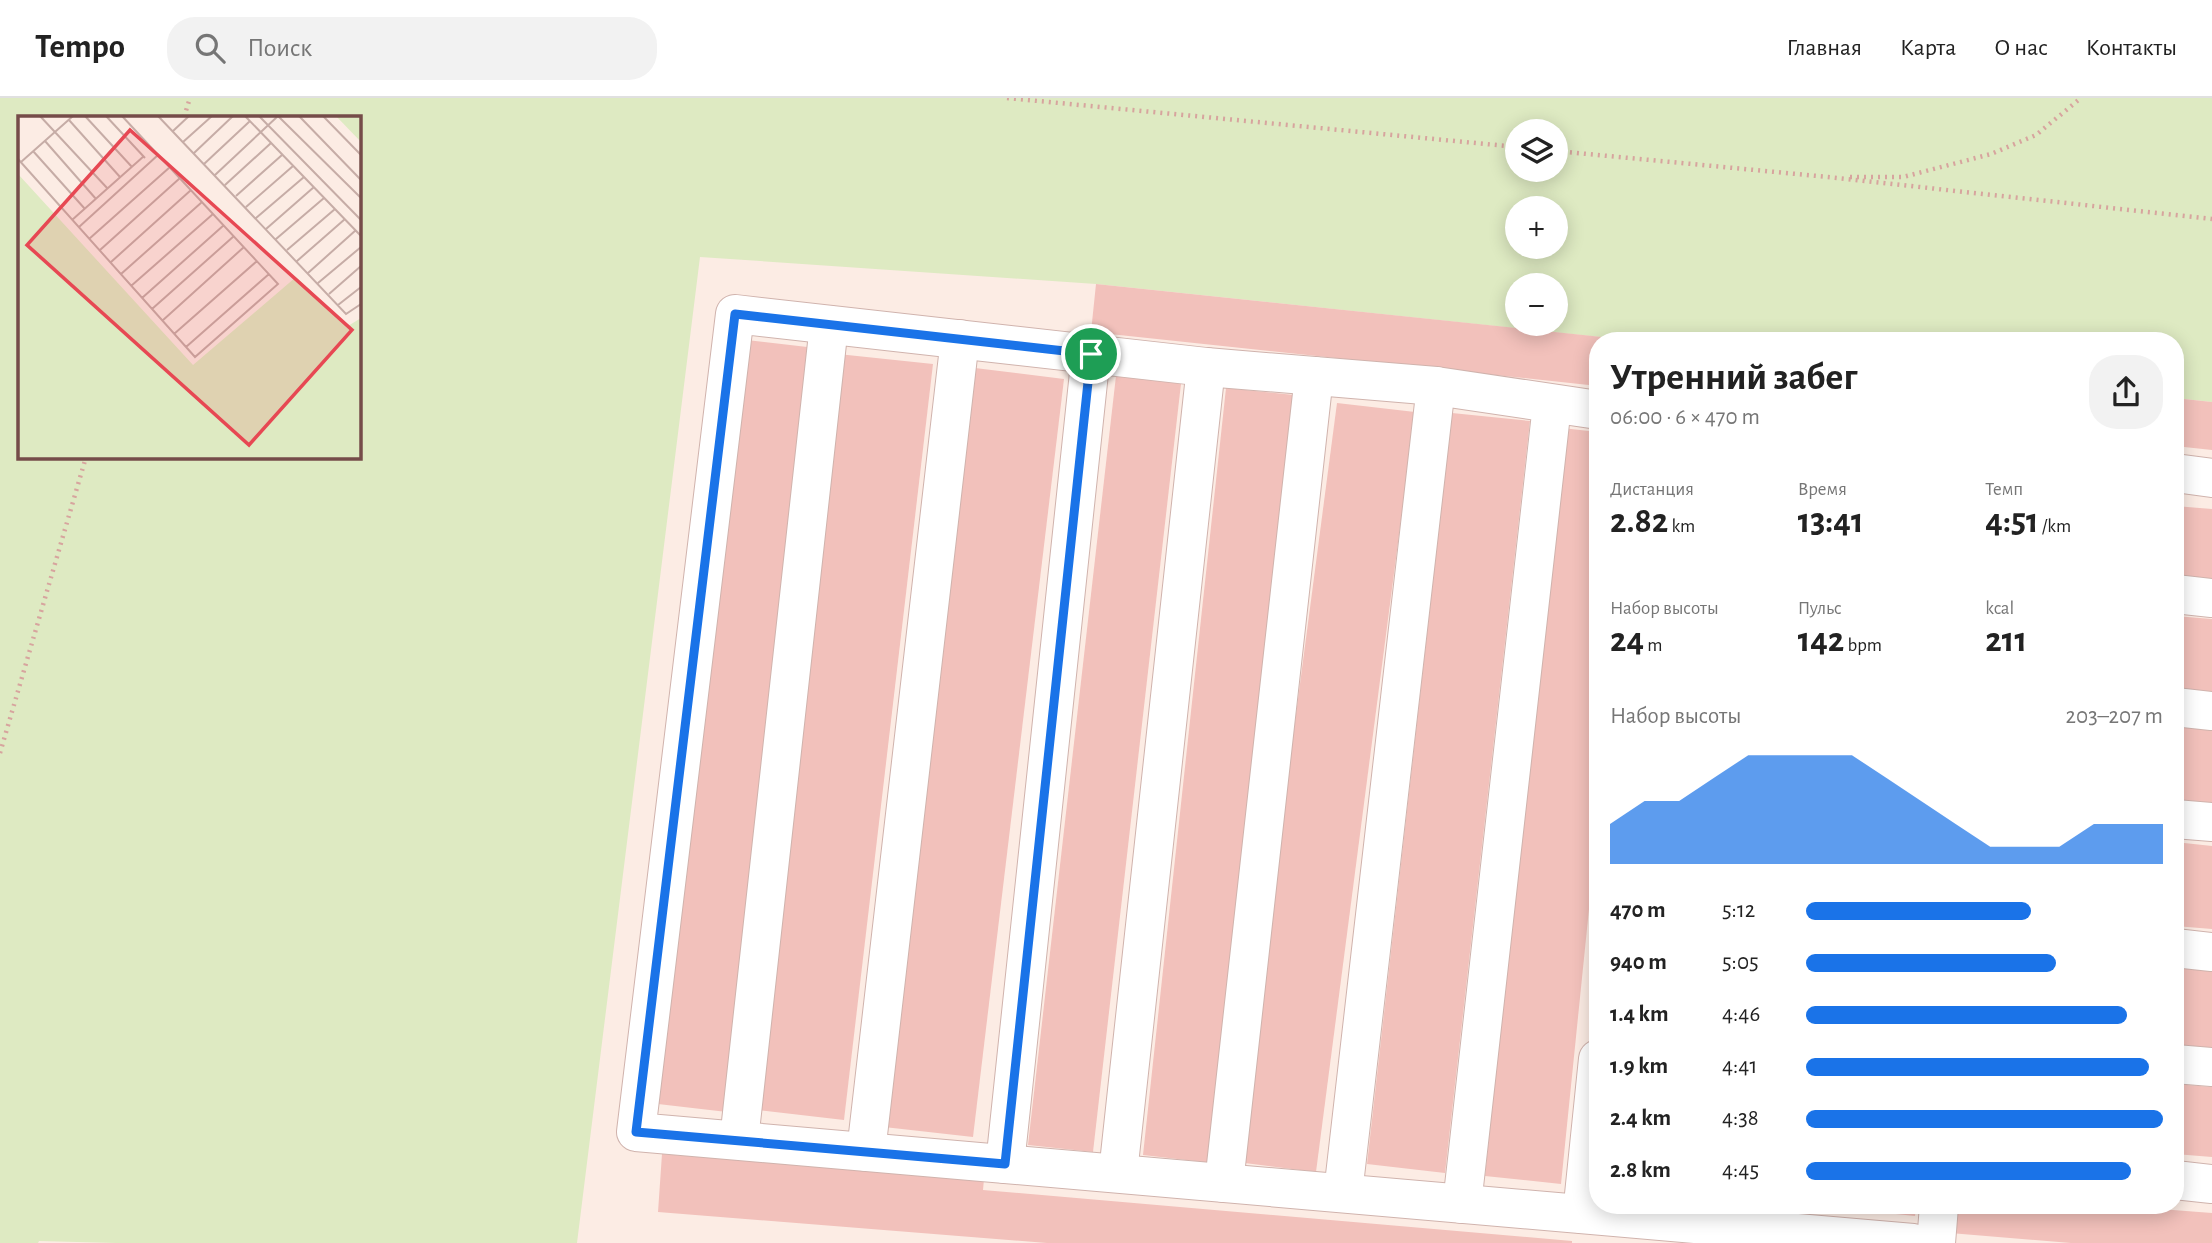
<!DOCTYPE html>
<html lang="ru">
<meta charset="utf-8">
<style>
:root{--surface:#fff;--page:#f2f2f2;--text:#222;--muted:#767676;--line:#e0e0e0;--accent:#1a73e8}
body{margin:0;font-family:"Alegreya Sans",sans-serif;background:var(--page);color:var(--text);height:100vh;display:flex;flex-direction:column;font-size:26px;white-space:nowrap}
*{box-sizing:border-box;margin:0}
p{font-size:23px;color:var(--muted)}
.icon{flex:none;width:38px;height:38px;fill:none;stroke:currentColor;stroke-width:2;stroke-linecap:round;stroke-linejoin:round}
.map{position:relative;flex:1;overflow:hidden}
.drawer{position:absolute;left:1589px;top:234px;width:595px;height:882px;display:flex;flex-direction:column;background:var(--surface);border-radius:28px;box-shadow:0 4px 18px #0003}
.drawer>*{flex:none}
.tools{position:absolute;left:1505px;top:21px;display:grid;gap:14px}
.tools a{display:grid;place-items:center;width:63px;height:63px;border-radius:50%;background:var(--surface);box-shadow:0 4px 18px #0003;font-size:35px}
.pin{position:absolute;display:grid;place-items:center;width:60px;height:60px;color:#fff;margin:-30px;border:4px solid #fff;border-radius:50%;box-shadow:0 2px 7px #0007}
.round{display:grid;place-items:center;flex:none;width:74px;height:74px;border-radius:28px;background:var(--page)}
.head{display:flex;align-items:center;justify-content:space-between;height:119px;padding:0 21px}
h1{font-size:38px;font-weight:700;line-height:52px}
.stats{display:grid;grid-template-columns:repeat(3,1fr);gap:10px;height:119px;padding:7px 21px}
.stats div{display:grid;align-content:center}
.stats b{font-size:35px;font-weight:700}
.stats small{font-size:19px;font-weight:400}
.stats p{font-size:19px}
.chart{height:196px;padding:14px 21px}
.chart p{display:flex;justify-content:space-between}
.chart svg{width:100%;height:126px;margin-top:7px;fill:var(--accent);opacity:.7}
ul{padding:0 21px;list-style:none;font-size:23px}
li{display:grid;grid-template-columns:112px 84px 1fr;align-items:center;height:52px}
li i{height:18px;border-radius:9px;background:var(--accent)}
header{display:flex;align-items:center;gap:42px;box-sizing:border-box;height:98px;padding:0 35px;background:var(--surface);border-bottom:2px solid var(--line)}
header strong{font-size:33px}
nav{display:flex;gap:38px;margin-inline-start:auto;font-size:24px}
.search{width:490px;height:63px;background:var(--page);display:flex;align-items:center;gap:18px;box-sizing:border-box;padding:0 24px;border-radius:28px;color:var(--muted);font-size:26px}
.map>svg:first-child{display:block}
</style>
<header>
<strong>Tempo</strong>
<div class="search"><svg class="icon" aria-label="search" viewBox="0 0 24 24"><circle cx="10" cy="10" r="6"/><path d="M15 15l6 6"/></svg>Поиск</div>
<nav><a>Главная</a><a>Карта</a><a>О нас</a><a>Контакты</a></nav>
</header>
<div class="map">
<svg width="2212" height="1145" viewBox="0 0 2212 1145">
<rect width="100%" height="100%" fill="#fcece4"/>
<path fill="#deeac2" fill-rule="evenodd" d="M0,0H2212V304L2175,300V243H1638L1096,186L700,159L577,1145H116L39,1143L38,1145H0ZM19,19H359V359H19ZM1517,33H1556V72H1517ZM1517,110H1556V149H1517ZM1517,187H1556V226H1517Z"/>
<g fill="#f2c1bb">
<path d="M1096,186L1621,241V243H1598V288L1091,234Z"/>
<path d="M747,242L816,250L727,1014L658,1006Z"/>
<path d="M838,256L933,266L844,1022L749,1011Z"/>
<path d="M1117,269L1182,277L1093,1054L1028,1047Z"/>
<path d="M975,270L1064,281L973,1039L884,1029Z"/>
<path d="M1226,290L1294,297L1212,1065L1143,1057Z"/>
<path d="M2175,300L2212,304V352L2175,348Z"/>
<path d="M1337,305L1415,314L1316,1074L1237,1064Z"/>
<path d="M1452,315L1530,323L1445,1075L1367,1066Z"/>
<path d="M1562,330L1598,334V723L1561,1086L1485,1078Z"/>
<path d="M2175,408L2212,411V481L2175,477Z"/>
<path d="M2175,518L2212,521V598L2175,595Z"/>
<path d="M2175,628L2212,632V710L2175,706Z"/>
<path d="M2175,744L2212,748V831L2175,828Z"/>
<path d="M2175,869L2212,872V950L2175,946Z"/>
<path d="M2175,986L2212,989V1059L2175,1056Z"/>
<path d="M662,1056L984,1081L983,1092L1572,1143V1145H1047L658,1114Z"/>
<path d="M1838,1108H1916L1915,1118L1838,1110Z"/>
<path d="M1952,1108H2121L2212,1115V1145H2071L1950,1135Z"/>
</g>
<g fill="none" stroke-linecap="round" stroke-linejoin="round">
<g stroke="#d0b3ad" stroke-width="40">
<g id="minor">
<path d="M1598,312L1436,288L1206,269L735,216L636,1034L1913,1145"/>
<path d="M2175,375L2212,380"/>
<path d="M2175,496L2212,500"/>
<path d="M2175,609L2212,613"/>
<path d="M2175,721L2212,724"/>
<path d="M2175,850L2212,854"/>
<path d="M2175,966L2212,969"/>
<path d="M739,1042L829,227"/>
<path d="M866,1054L960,241"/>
<path d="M1005,1066L1091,256"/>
<path d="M1118,1075L1206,269"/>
<path d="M2175,1082L2212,1086"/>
<path d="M1224,1085L1314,278"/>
<path d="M1343,1095L1436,288"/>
<path d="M1462,1106L1552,307"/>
<path d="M1582,1116L1598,961"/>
<path d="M1936,1145L1939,1108"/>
</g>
</g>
<g stroke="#d7a49e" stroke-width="4.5" stroke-dasharray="2 5" stroke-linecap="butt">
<path d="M1007,0L1517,49"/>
<path d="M184,19L190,0"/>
<path d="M1556,53L1828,79L2212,121"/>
<path d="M1850,79H1903L1991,56L2036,37L2081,0"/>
<path d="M0,655L86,359"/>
</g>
<use href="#minor" stroke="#fff" stroke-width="38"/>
</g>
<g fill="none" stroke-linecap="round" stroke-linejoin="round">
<g stroke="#fff" stroke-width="14">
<path id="route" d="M735,216L1091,256L1005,1066L636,1034Z"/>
</g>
<use href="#route" stroke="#1a73e8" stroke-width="9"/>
</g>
<g transform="translate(18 18)">
<rect width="343" height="343" fill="#fcece4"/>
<path d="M318,0H343V26ZM0,58L175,249L278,161L330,210L343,202V343H0Z" fill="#deeac2"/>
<path fill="none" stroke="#c6aca6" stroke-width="2" d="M22,0L90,73M67,0L114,51M88,0L127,42M140,0L328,198L343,188M227,0L343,120M241,0L343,104M260,0L343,82M281,0L343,64M305,0L343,39M51,4L102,61M155,15L171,0M27,25L78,83M165,26L194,0M15,35L67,93M176,37L215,0M0,43L177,241L260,168L104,0M3,46L55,0M186,48L232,5M197,59L260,0M207,69L253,27M218,80L264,39M228,91L275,50M238,102L286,61M54,104L126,40M61,111L140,39M248,113L296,71M71,123L152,51M258,123L306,82M82,134L162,62M269,134L317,93M279,145L327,103M93,146L173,74M290,157L338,114M103,158L184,86M300,167L343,131M113,170L195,98M311,178L343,150M124,182L206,109M320,189L343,171M134,193L216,120M144,205L226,131M156,218L239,145M168,231L251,158"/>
<path fill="#e74853" fill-opacity="0.15" stroke="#e74853" stroke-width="3.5" d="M112,14L334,214L231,329L9,129Z"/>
<rect width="343" height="343" fill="none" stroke="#754c49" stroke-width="3.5"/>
</g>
</svg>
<div class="tools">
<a><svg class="icon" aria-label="layers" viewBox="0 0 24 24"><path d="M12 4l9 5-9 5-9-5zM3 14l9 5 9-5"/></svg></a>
<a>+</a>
<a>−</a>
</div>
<div class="pin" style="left:1091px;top:256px;background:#1e9e55"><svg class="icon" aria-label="arrive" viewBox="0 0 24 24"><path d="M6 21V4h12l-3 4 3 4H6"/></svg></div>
<section class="drawer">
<div class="head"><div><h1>Утренний забег</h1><p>06:00 · 6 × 470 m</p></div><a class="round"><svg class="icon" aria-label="share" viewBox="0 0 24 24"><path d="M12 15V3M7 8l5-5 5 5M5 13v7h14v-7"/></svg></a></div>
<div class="stats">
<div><p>Дистанция</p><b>2.82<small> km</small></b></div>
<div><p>Время</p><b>13:41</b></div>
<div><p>Темп</p><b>4:51<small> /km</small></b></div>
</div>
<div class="stats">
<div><p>Набор высоты</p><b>24<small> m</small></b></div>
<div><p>Пульс</p><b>142<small> bpm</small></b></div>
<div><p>kcal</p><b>211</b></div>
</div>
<div class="chart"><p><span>Набор высоты</span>203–207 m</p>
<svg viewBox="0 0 160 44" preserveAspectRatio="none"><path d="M0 44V30L10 22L20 22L30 14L40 6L50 6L60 6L70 6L80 14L90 22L100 30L110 38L120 38L130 38L140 30L150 30L160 30V44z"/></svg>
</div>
<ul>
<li><b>470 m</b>5:12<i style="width:63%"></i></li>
<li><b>940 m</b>5:05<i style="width:70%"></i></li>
<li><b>1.4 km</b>4:46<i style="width:90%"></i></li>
<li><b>1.9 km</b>4:41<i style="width:96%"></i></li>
<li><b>2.4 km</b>4:38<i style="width:100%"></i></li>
<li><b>2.8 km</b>4:45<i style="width:91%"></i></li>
</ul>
</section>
</div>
